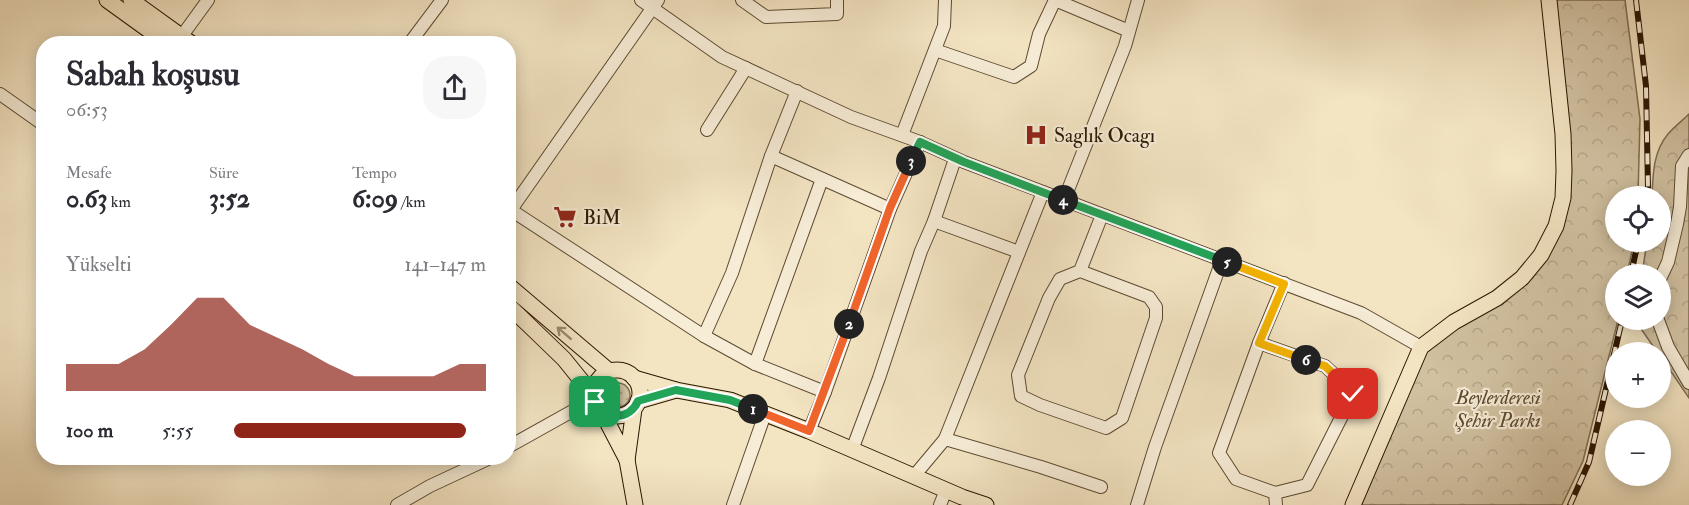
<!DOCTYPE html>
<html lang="tr">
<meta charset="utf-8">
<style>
:root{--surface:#fff;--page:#f7f7f7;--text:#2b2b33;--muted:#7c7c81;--accent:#8f2418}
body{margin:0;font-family:"IM FELL Double Pica",serif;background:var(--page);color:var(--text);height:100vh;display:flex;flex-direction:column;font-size:22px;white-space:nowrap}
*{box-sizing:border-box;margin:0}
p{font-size:20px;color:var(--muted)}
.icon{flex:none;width:33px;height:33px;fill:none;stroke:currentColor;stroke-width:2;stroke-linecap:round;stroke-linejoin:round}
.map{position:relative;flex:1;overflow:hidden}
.details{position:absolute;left:36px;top:36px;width:480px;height:429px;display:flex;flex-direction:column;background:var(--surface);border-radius:24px;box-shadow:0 3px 15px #0003}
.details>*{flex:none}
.controls{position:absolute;left:1605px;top:186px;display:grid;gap:12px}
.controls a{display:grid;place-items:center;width:66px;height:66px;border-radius:50%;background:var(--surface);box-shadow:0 3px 15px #0003;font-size:30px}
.pin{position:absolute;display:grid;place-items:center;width:51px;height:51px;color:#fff;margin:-26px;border-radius:12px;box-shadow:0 3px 9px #0006}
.km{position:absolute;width:30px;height:30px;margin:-15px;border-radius:50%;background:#222;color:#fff;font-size:16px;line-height:30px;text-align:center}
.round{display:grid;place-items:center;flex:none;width:63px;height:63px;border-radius:24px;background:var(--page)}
.overview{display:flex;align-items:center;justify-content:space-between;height:102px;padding:0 30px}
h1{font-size:33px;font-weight:700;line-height:45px}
.metrics{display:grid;grid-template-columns:repeat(3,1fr);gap:9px;height:102px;padding:6px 30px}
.metrics div{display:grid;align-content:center}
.metrics b{font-size:26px;font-weight:700}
.metrics small{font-size:16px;font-weight:400}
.metrics p{font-size:16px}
.chart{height:168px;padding:12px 30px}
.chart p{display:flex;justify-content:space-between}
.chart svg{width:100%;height:108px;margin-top:6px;fill:var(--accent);opacity:.7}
ul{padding:0 30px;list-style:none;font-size:20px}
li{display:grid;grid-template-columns:96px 72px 1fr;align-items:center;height:45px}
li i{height:15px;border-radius:8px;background:var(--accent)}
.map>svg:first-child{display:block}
</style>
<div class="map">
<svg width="1689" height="505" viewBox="0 0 1689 505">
<defs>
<pattern id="grass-dots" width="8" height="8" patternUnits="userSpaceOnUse" patternTransform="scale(1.5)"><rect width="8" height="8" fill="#d1c1a1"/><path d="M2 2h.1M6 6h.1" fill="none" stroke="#b4a589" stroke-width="1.8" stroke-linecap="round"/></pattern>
<pattern id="forest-crowns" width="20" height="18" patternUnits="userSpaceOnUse" patternTransform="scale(1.5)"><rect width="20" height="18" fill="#d1c1a1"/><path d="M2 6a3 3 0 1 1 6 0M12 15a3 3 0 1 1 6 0" fill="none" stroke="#b4a589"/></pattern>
</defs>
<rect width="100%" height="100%" fill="#f3e4c2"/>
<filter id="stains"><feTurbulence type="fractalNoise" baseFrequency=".00333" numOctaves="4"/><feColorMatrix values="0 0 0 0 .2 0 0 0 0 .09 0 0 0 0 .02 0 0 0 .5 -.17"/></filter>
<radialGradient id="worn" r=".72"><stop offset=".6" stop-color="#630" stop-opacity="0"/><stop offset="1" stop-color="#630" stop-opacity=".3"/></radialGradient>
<circle fill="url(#grass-dots)" stroke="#7e6c52" stroke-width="1.5" cx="618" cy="395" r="12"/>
<g fill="url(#forest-crowns)" stroke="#7e6c52" stroke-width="1.5">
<path d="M1549,0H1625L1640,119L1638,196H1616V242H1634L1627,274H1616V320H1618L1583,461L1562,505H1353L1421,347L1522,278L1563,198Z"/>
<path d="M1689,114V398L1661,357L1660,352H1657L1635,320H1660V274H1642L1647,242H1660V196H1652C1653,174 1653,152 1668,134C1674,127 1682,121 1689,114Z"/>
</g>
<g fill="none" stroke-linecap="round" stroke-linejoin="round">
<g stroke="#5d4a32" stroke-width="14">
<g id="minor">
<path d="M641,0L722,57L851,117L920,142L964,162L1361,313L1421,347"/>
<path d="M742,0L766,17L837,14V0"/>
<path d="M1055,0L1129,31"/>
<path d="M176,44L208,0"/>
<path d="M409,44L442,0"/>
<path d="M935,50L1014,77L1031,66L1039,34L1055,0"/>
<path d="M0,94L44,125"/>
<path d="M707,130L746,68"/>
<path d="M902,135L944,26L945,0"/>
<path d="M771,156L890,209"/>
<path d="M1064,200L1125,46L1138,0"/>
<path d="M511,210L704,336L755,364L825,392"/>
<path d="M508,214L658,0"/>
<path d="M934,221L1019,252"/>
<path d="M1080,271L1149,297L1156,307V318L1122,418L1106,428L1040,405L1021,396L1018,375L1049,298L1060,279L1080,271L1102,215"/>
<path d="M1660,279L1668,262L1677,224L1680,207L1682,166L1689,155"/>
<path d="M1658,320L1668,347L1689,383"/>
<path d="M704,336L732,273L771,156L797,91"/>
<path d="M1259,343L1325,366L1341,381L1353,394L1307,485L1275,493"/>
<path d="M755,364L822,179"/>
<path d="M809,431L825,392L890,209L920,142"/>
<path d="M945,439L1041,467L1101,487"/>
<path d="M508,447L594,399"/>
<path d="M852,450L879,378L921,251L934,221L955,159"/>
<path d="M914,476L945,439L1043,192"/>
<path d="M397,505L430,486L490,458"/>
<path d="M733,505L765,414"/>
<path d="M940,505L946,490"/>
<path d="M1137,505L1155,447L1222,260"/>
<path d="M1276,505L1275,493L1236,479L1219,453L1259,343L1284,283"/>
</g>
</g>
<g stroke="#2b1602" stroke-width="17">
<g id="major">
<path d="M107,0L168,44"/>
<path d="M131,0L192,44"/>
<path d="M508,285L609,371"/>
<path d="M508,305L564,359L593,395"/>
<circle cx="617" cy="393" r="23"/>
<path d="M634,378L676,390L638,401"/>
<path d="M676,390L730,400L809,431L962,497L986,505"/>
<path d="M602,412L627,460L634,409"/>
<path d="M627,460L635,505"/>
<path d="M1353,505L1421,347L1454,322L1497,298L1522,278L1541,255L1556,226L1563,198L1564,171L1563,134L1549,0"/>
</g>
</g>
<use href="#minor" stroke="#f7edd7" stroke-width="12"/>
<use href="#major" stroke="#f3e4c2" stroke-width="15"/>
<g stroke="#2b1602" stroke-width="6">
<g id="rail">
<path d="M1636,0L1646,86L1648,188L1646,196"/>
<path d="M1631,274L1638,242"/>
<path d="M1570,505L1589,462L1622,320"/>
</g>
</g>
<use href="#rail" stroke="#f7edd7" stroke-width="4" stroke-dasharray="11" stroke-linecap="butt"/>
</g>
<defs><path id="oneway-shaft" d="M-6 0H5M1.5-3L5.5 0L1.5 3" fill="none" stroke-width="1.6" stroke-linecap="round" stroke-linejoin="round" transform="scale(1.5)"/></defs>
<use stroke="#99876c" href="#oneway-shaft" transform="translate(564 333) rotate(-139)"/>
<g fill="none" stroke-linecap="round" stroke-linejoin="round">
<g stroke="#fff" stroke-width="12">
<path id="split-1" d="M595,402C605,420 629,421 638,401L676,390L730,400L753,409"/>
</g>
<g stroke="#fff" stroke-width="12">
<path id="split-2" d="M753,409L809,431L849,324"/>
</g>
<g stroke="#fff" stroke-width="12">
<path id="split-3" d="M849,324L890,208L911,161"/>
</g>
<g stroke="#fff" stroke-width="12">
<path id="split-4" d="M911,161L920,142L964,162L1063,200"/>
</g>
<g stroke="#fff" stroke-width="12">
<path id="split-5" d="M1063,200L1227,262"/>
</g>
<g stroke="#fff" stroke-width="12">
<path id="split-6" d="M1227,262L1284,284L1259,343L1306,360"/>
</g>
<g stroke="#fff" stroke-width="12">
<path id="split-7" d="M1306,360L1325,366L1341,381L1353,394"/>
</g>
<use href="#split-1" stroke="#22a559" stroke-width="8"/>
<use href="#split-2" stroke="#f0652b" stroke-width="8"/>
<use href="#split-3" stroke="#f0652b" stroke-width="8"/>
<use href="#split-4" stroke="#22a559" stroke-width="8"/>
<use href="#split-5" stroke="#22a559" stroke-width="8"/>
<use href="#split-6" stroke="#f5b400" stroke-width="8"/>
<use href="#split-7" stroke="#f5b400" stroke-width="8"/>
</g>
<defs>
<g id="hospital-bare" transform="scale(1.8)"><path d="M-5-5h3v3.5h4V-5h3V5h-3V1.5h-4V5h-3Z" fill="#8f2418" stroke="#f7edd7" stroke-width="2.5" paint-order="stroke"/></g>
<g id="supermarket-bare" transform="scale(1.8)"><path d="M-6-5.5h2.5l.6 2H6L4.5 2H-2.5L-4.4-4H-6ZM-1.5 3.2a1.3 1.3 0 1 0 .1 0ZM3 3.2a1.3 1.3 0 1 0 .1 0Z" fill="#8f2418" stroke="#f7edd7" stroke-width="2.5" paint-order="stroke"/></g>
</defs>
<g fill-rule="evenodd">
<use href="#hospital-bare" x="1036" y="135"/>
<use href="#supermarket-bare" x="565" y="217"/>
</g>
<g text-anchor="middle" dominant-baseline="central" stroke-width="4.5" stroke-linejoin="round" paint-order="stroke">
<g font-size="20" fill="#2b1602" stroke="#f7edd7" text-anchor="start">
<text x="1054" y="135">Saglık Ocagı</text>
<text x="583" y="217">BiM</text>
</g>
<g font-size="20" font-style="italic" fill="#5d4932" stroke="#f7edd7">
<text x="1498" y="397">Beylerderesi<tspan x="1498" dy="23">Şehir Parkı</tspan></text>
</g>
</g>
<rect width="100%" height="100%" filter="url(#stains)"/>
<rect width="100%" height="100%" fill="url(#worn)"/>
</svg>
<div class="controls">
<a><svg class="icon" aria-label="locate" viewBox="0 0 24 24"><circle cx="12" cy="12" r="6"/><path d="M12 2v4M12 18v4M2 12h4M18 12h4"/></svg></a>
<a><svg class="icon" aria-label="layers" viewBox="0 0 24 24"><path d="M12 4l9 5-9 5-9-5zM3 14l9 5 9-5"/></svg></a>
<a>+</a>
<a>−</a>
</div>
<div class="pin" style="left:595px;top:402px;background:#1e9e55"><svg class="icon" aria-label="arrive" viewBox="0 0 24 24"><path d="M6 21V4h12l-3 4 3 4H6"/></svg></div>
<div class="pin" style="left:1353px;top:394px;background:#d93025"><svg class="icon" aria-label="check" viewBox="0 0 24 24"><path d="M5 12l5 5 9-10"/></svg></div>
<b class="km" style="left:753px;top:409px">1</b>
<b class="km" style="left:849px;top:324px">2</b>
<b class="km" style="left:911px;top:161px">3</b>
<b class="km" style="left:1063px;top:200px">4</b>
<b class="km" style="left:1227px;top:262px">5</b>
<b class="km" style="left:1306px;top:360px">6</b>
<section class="details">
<div class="overview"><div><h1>Sabah koşusu</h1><p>06:53</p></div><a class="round"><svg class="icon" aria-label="share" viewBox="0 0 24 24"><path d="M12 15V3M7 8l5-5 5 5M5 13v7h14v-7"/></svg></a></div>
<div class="metrics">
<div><p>Mesafe</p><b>0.63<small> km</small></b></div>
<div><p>Süre</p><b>3:52</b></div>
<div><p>Tempo</p><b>6:09<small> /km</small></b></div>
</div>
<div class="chart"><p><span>Yükselti</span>141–147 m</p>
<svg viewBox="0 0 160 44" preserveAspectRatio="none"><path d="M0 44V33L10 33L20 33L30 27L40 17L50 6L60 6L70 17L80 22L90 27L100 33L110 38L120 38L130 38L140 38L150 33L160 33V44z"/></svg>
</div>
<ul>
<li><b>100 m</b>5:55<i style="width:92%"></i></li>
</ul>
</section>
</div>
